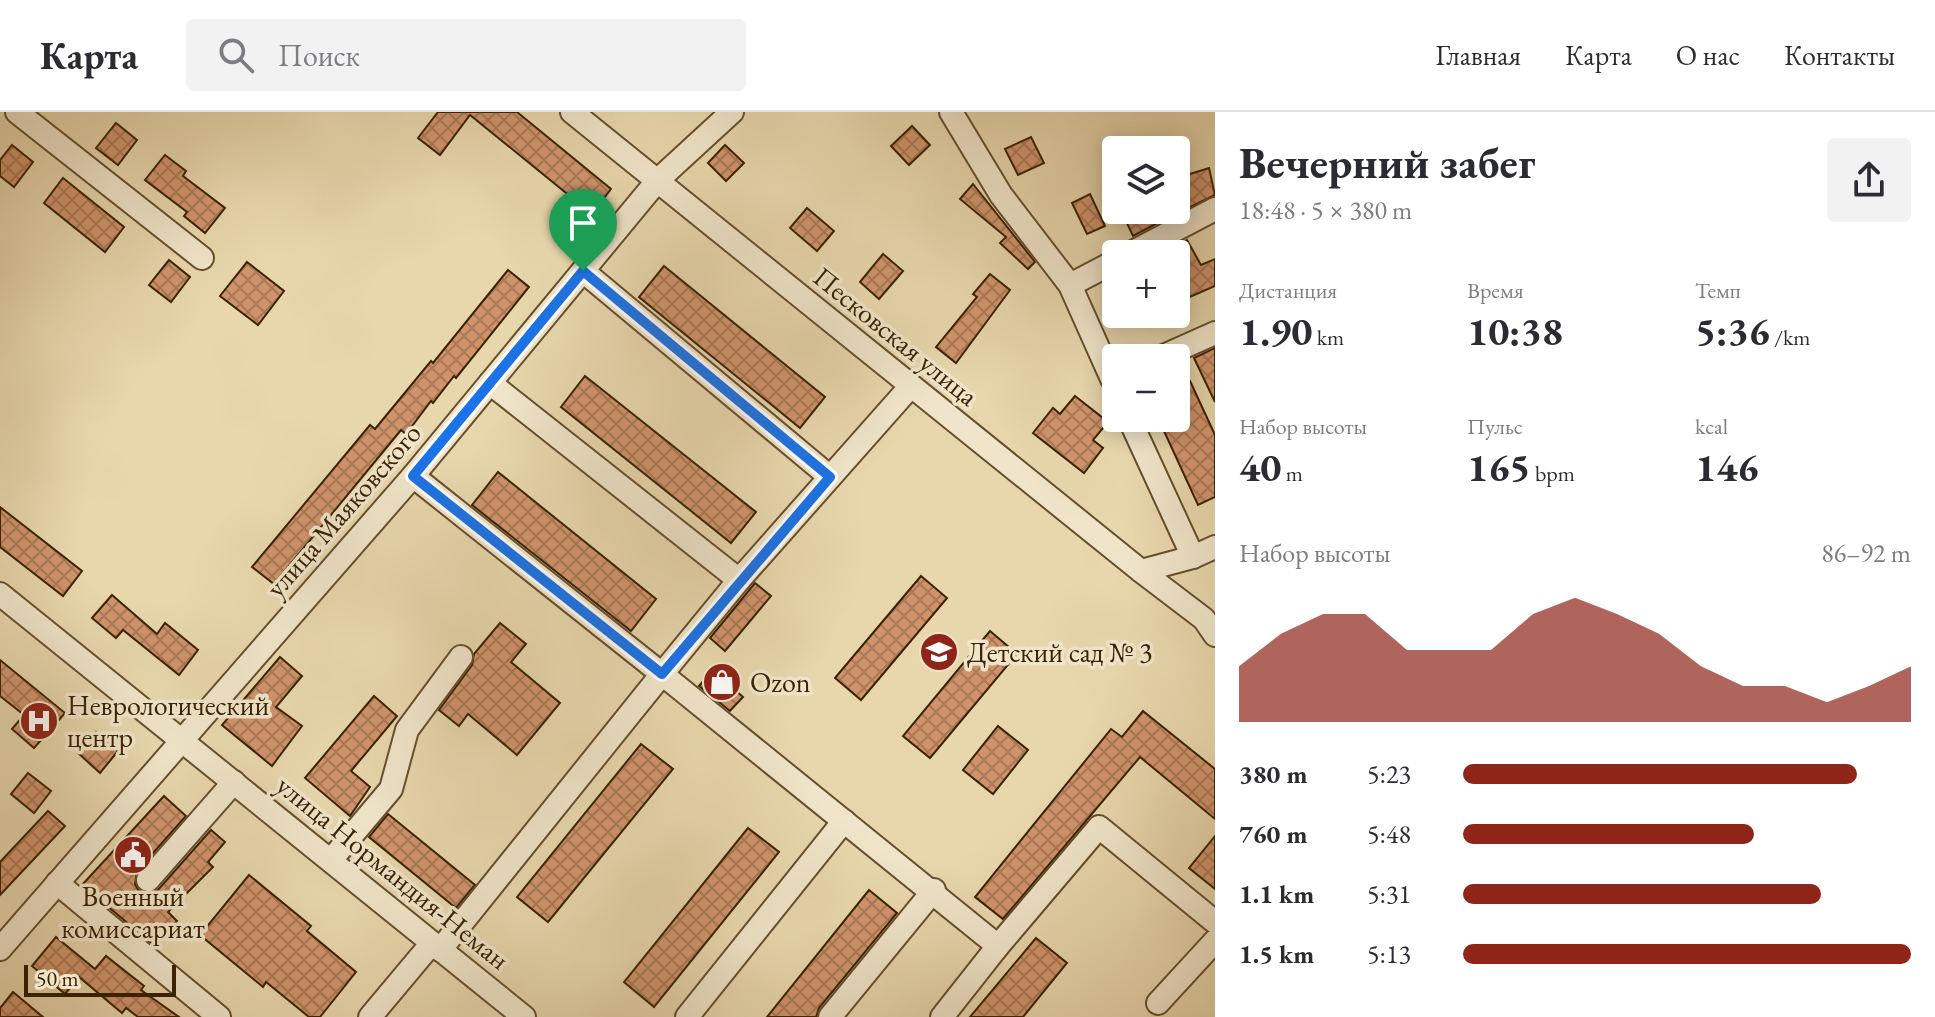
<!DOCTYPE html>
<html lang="ru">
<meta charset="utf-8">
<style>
:root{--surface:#fff;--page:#f2f2f3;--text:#2b2b33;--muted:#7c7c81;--line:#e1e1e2;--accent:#8f2418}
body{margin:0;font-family:"EB Garamond",serif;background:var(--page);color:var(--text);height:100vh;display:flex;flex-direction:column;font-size:30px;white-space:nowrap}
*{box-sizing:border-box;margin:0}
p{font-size:26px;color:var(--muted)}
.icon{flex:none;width:44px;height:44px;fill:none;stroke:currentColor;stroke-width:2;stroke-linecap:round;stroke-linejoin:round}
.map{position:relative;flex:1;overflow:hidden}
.details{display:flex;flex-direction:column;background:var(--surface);width:720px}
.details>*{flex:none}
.fabs{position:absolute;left:1102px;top:24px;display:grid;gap:16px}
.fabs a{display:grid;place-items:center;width:88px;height:88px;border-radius:8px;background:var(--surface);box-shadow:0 4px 20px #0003;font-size:40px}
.scale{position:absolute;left:24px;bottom:20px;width:152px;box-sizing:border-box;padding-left:8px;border:4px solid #3a2202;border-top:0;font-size:22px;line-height:28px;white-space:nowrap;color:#3a2202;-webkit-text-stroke:6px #f0e5ca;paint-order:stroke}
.pin{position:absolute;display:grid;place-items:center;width:68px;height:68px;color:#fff;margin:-82px -34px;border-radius:50% 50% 50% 0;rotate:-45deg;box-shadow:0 0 8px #0007}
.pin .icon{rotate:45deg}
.round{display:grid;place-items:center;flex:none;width:84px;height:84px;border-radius:8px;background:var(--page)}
.summary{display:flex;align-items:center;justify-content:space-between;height:136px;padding:0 24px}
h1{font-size:44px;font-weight:700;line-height:60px}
.stats{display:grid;grid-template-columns:repeat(3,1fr);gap:12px;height:136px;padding:8px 24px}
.stats div{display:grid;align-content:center}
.stats b{font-size:40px;font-weight:700}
.stats small{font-size:22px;font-weight:400}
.stats p{font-size:22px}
.chart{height:224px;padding:16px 24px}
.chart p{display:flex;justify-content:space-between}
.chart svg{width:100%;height:144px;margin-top:8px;fill:var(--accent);opacity:.7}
ul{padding:0 24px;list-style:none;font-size:26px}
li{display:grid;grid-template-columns:128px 96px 1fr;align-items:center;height:60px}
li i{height:20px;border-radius:10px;background:var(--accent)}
header{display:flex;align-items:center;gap:48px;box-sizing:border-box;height:112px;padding:0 40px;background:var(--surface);border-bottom:2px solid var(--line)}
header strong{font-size:38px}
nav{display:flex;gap:44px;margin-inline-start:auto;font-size:28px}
.search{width:560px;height:72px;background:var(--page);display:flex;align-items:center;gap:20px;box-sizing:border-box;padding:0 28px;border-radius:8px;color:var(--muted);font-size:30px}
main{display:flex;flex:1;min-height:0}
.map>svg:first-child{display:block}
</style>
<header>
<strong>Карта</strong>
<div class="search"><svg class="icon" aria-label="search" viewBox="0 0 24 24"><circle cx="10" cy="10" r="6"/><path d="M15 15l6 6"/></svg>Поиск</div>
<nav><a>Главная</a><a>Карта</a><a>О нас</a><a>Контакты</a></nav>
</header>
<main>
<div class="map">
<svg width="1215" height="905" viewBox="0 0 1215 905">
<defs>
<pattern id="building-cross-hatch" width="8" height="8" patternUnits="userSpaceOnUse" patternTransform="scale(2)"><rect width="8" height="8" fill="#d0946c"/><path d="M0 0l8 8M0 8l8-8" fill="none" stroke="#aa7857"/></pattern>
</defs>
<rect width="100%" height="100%" fill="#e8d7ad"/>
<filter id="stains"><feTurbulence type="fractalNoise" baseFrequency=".0025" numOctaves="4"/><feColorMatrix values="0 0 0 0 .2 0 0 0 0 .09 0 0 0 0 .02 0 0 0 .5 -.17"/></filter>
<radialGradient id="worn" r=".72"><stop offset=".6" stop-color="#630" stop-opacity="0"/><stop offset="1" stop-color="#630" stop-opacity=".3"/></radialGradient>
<g fill="url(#building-cross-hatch)" stroke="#3a2202" stroke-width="2">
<path d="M438,0H517L611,77L592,102L470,3L440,43L418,26Z"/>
<path d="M116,11L137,28L118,53L96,36Z"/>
<path d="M912,14L930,33L909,53L891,34Z"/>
<path d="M1031,25L1044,51L1018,63L1005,37Z"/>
<path d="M12,33L33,50L14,75L0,64V48Z"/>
<path d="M725,33L744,51L726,69L708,51Z"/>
<path d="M165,43L186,59L183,64L225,96L205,121L184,104L187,100L145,68Z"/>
<path d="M1209,56L1215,83L1176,102V72L1189,68L1187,63Z"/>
<path d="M63,66L124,115L105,140L44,91Z"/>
<path d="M973,72L1035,150L1028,157L1000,131L1006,125L960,87Z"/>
<path d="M1090,82L1105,114L1087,122L1072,91Z"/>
<path d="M807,96L834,119L817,139L790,116Z"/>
<path d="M1145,98H1170L1173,103L1133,124L1125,107Z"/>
<path d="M1187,128L1201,153L1215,147V174L1176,191V142L1160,141Z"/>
<path d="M883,142L903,159L879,187L860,170Z"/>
<path d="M169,148L190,165L171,190L149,173Z"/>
<path d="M247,150L284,179L258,213L220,184Z"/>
<path d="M664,154L825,285L800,316L639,185Z"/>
<path d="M508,158L529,175L456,266L454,264L433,291L431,289L406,322L401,318L274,472L252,455L370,313L375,317L431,249L433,251Z"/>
<path d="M990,162L1010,178L956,251L936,235L977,185L973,182Z"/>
<path d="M1215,236V290L1194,246Z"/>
<path d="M585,264L756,400L731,431L561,295Z"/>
<path d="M1190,269L1215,323V385L1198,393L1158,306H1176V275Z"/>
<path d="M1075,284L1108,310L1093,328L1103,336L1084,361L1033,321L1053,296L1060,302Z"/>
<path d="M498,360L656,487L631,519L472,393Z"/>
<path d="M0,395L82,459L63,484L0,435Z"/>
<path d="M921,464L947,486L861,588L835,566Z"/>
<path d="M755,471L771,484L725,539L710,526Z"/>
<path d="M112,483L157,522L165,511L198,538L179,563L123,518L116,526L92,506Z"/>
<path d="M500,511L526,532L511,550L560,591L517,643L468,602L459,614L439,598L472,553L474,542Z"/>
<path d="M990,519L1017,542L930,646L903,624Z"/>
<path d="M280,545L302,564L276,595L302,614L272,654L222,613Z"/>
<path d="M0,548L65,601L34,636L12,617L24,603L0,584Z"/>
<path d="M713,558L743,585L730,599L699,574Z"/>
<path d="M374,584L397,604L351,659L370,675L350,704L305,666Z"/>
<path d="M1143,599L1215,657V707L1140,645L1003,807L975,785L1111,617L1122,625Z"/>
<path d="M998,614L1028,638L993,682L963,658Z"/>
<path d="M96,620L118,639L100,661L78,641Z"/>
<path d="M641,632L673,657L548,810L517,785Z"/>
<path d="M28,661L51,679L34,701L11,682Z"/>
<path d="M164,684L186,704L137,759L135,772L139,779L152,781L158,778L211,718L225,730L208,750L213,755L168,800L177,809L155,834L82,773Z"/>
<path d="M48,699L65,714L0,783V750Z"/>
<path d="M388,702L475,773L456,796L369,725Z"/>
<path d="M748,716L779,740L654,895L624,870Z"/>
<path d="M1215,724V777L1189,756Z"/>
<path d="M249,763L311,814L307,819L356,860L320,905H309L266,870L263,875L200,823Z"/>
<path d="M869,778L897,801L819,896L816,905H767Z"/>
<path d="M56,825L95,857L106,844L144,874L141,878L179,905H138L126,896L122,901L79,865L65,882L32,854Z"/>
<path d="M1036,826L1067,851L1023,905H970Z"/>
<path d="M13,880L43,905H0V896Z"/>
</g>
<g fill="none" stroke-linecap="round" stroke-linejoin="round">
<g stroke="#664f2d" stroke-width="26">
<g id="minor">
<path d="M17,0L202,146"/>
<path d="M572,0L1141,459L1193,445L1215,435"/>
<path d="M951,0L1001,83L1070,173"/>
<path d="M1129,142L1215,97"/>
<path d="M583,159L830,365"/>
<path d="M1159,246L1215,221"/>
<path d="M1112,267L1070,173L1116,149"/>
<path d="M490,271L739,468"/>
<path d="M1129,306L1193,445"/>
<path d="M413,364L662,562L739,468L910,275"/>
<path d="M1141,459L1204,507L1215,523"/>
<path d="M0,482L524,905"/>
<path d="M331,748L391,677L407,618L461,545"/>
<path d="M148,768L234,670"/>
<path d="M57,771L219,905"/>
<path d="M0,837L413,364L658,68L732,0"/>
<path d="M440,838L662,562L998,834L1099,715L1215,810"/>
<path d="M1158,891L1215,829"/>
<path d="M370,905L432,831"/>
<path d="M687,905L844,709"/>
<path d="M830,905L934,778"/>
<path d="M942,905L998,834"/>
</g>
</g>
<use href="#minor" stroke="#f0e5ca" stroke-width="22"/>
</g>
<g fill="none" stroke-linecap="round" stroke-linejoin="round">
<g stroke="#fff" stroke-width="16">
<path id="route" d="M583,159L830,365L662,562L413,364Z"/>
</g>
<use href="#route" stroke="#1a73e8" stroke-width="10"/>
</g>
<defs>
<g id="school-disc" transform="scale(2)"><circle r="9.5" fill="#8f2418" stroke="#f0e5ca"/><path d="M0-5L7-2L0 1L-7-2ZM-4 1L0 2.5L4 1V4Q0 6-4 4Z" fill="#fff"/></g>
<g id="shop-disc" transform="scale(2)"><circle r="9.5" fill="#8f2418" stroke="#f0e5ca"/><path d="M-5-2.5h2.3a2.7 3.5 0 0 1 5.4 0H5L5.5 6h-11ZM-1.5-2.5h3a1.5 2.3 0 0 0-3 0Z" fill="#fff"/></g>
<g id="hospital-disc" transform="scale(2)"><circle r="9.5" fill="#8f2418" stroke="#f0e5ca"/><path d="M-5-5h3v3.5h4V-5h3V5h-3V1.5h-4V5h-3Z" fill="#fff"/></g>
<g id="civic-disc" transform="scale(2)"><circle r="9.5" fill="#8f2418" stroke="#f0e5ca"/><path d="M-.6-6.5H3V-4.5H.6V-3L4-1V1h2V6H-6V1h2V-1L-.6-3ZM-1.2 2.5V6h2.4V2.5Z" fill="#fff"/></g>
</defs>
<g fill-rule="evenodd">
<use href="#school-disc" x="939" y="540"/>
<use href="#shop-disc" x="722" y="570"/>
<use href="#hospital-disc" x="39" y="609"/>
<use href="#civic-disc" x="133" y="743"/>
</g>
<g text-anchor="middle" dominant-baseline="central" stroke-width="7" stroke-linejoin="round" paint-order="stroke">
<g font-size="28" fill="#3a2202" stroke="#f0e5ca">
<text transform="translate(896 224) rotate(39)">Песковская улица</text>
<text transform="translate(343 398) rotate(-49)">улица Маяковского</text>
<text transform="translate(393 760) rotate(39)">улица Нормандия-Неман</text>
</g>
<g font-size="28" fill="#3a2202" stroke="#f0e5ca" text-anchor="start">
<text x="967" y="540">Детский сад № 3</text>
<text x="750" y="570">Ozon</text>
<text x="67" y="593">Неврологический<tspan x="67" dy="32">центр</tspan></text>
<text x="133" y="784" text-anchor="middle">Военный<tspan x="133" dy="32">комиссариат</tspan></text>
</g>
</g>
<rect width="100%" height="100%" filter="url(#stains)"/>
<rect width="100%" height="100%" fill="url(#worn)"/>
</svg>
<div class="fabs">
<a><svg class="icon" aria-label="layers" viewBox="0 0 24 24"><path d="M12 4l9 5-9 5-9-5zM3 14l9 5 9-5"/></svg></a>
<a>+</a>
<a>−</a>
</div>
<div class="scale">50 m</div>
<div class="pin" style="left:583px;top:159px;background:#1e9e55"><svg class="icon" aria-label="arrive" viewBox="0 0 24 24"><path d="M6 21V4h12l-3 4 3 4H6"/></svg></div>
</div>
<section class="details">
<div class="summary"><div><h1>Вечерний забег</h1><p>18:48 · 5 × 380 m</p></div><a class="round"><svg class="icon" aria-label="share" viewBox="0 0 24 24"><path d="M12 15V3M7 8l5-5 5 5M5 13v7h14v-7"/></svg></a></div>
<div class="stats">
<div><p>Дистанция</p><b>1.90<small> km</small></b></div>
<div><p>Время</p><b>10:38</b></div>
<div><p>Темп</p><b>5:36<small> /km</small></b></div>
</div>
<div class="stats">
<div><p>Набор высоты</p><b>40<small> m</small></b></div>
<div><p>Пульс</p><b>165<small> bpm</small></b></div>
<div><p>kcal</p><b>146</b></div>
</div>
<div class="chart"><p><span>Набор высоты</span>86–92 m</p>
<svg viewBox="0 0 160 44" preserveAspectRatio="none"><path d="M0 44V27L10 17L20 11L30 11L40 22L50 22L60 22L70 11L80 6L90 11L100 17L110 27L120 33L130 33L140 38L150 33L160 27V44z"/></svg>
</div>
<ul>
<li><b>380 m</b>5:23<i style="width:88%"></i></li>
<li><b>760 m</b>5:48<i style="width:65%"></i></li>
<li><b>1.1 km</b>5:31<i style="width:80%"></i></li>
<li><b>1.5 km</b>5:13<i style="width:100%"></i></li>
</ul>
</section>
</main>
